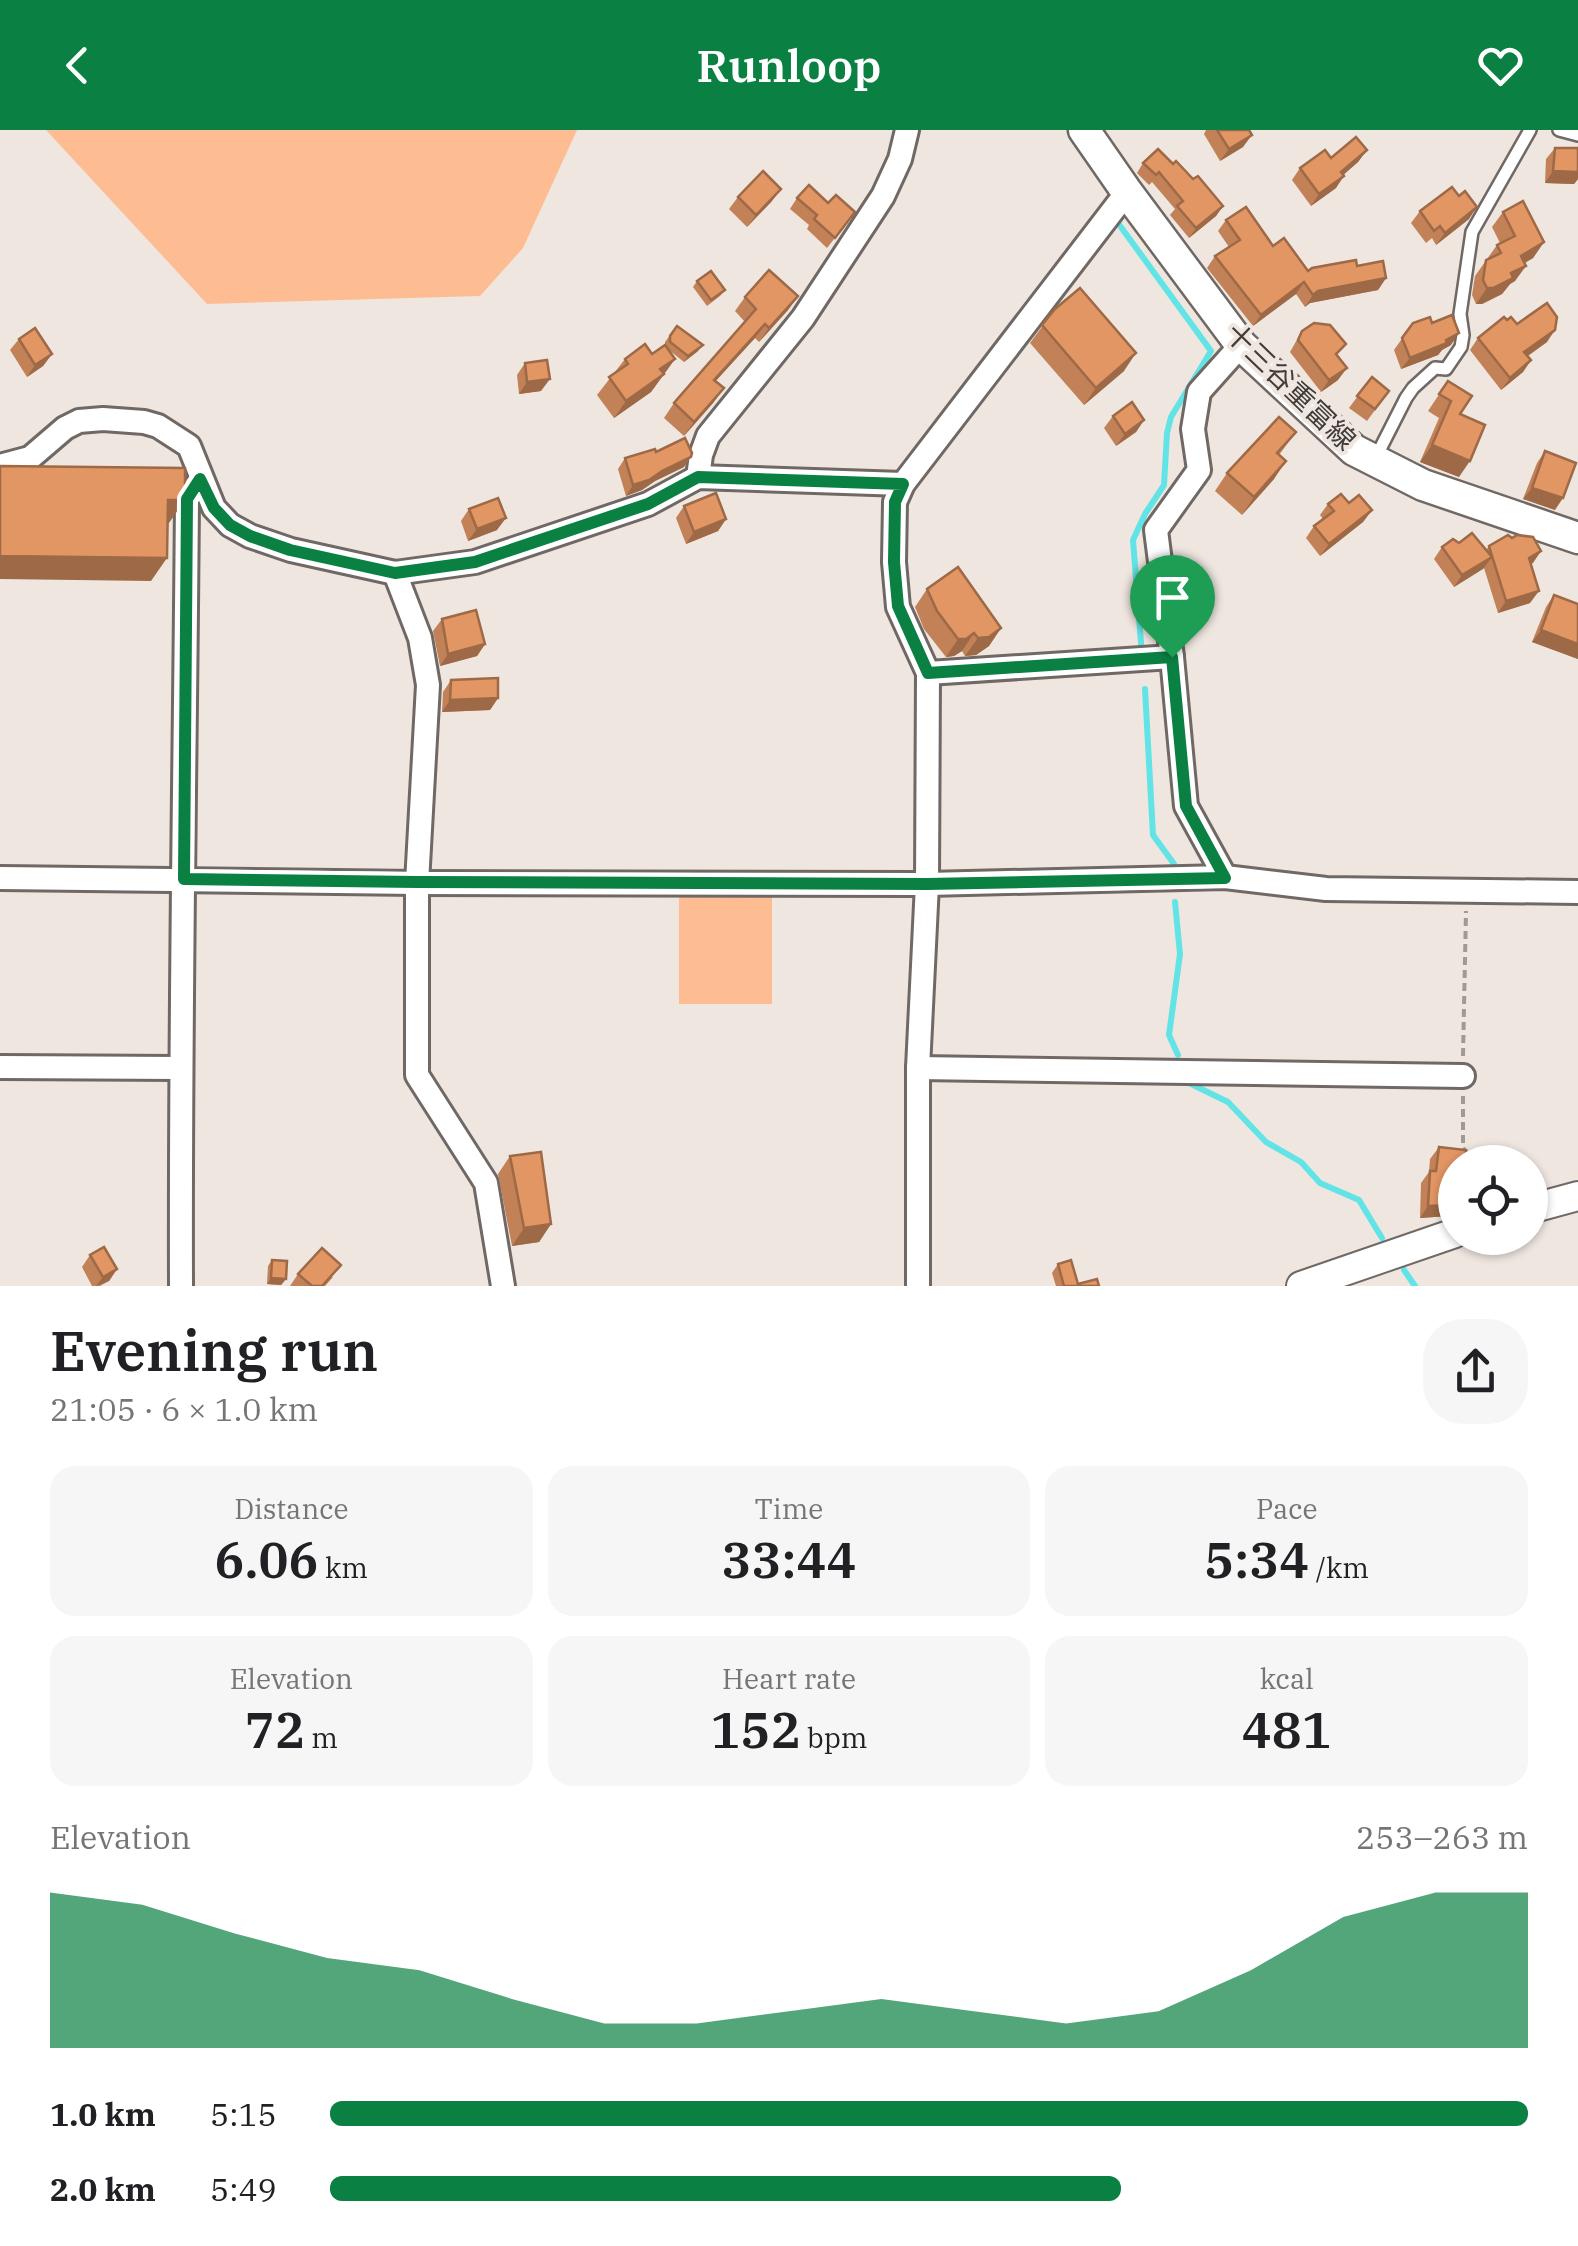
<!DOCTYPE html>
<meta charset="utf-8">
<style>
:root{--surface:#fff;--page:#f6f6f6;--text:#202124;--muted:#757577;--accent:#0b8043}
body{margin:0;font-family:"IBM Plex Serif","Noto Sans JP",serif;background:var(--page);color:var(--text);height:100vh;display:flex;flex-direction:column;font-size:38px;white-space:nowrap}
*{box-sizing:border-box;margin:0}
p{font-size:32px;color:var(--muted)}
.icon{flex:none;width:55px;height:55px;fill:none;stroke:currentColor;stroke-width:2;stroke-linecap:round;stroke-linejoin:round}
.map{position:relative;height:1156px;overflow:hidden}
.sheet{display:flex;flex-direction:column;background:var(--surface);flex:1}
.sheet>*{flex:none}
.controls{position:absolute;left:1438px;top:1015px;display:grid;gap:20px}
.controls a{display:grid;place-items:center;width:110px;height:110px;border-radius:50%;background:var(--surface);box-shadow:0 2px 8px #0004;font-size:50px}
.pin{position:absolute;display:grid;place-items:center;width:85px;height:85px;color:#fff;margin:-102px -42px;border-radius:50% 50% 50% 0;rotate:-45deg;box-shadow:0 0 10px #0007}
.pin .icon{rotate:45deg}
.round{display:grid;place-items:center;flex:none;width:105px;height:105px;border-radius:40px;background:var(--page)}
.headline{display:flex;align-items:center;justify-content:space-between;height:170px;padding:0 50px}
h1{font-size:55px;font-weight:600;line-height:75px}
.stats{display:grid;grid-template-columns:repeat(3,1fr);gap:15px;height:170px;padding:10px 50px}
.stats div{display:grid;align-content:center;border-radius:25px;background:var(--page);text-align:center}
.stats b{font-size:50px;font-weight:600}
.stats small{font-size:28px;font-weight:400}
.stats p{font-size:28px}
.chart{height:280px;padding:20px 50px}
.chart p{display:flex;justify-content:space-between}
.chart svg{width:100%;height:180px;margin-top:10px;fill:var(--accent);opacity:.7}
ul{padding:0 50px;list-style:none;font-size:32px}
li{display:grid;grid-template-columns:160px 120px 1fr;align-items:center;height:75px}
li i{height:25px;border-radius:12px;background:var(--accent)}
header{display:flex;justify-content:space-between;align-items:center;height:130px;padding:0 50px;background:var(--accent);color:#fff;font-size:45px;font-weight:600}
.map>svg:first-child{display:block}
</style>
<header><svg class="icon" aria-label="back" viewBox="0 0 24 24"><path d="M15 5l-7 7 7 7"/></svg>Runloop<svg class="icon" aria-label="heart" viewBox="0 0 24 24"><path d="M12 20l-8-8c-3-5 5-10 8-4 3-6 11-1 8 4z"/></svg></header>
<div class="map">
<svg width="1578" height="1156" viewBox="0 0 1578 1156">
<rect width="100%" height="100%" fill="#efe6e0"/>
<g fill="#febc93">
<path d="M46,0H577L523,118L480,166L207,174Z"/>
<rect x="679" y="767" width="93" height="107"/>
</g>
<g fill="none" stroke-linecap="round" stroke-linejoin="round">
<g stroke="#62e4e7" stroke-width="6">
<path d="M1118,93L1211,221L1171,287L1167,303L1164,355L1145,384L1133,410L1142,526"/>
<path d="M1145,559L1153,705L1174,734"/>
<path d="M1175,772L1180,824L1169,905L1178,925"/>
<path d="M1189,953L1228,972L1266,1012L1301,1032L1320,1053L1359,1070L1382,1108"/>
<path d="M1404,1140L1415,1156"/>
</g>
<g stroke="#706864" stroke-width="16">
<g id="service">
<path d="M1559,0L1578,5"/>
<path d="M1376,327L1406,268L1413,258L1435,238L1446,239L1461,217L1463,205L1460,184L1472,102L1530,0"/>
</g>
</g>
<g stroke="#706864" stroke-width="28">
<g id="minor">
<path d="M1127,62L903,354L895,372L894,432L898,477L928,543L927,754L1225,747L1326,759L1578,762"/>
<path d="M0,336L30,328L65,298L79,291L103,289L144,292L158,296L189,316L214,378L230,395L250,406L291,420L395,443L475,432L648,374L698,347L903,354"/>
<path d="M698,347L701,325L708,306L803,188L883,66L900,29L907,0"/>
<path d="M395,443L420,508L428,555L417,753V945L486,1053L503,1156"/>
<path d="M928,543L1172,527"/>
<path d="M1225,747L1186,676L1172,527L1156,400L1199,340L1193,299L1199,262L1241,215"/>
<path d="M0,748L417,753L927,754L918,938V1156"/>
<path d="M0,937L180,938"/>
<path d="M918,938L1463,946"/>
<path d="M181,1156C180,894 185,631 187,369L201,349"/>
</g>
</g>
<g stroke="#706864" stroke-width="32">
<g id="tertiary">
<path d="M1530,1079L1578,1066"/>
<path d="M1301,1156L1455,1103"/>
</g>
</g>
<g stroke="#706864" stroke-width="35">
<path id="secondary" d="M1084,0L1127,62L1241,215L1354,320L1423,355L1578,408"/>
</g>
<g stroke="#a09a95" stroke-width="4" stroke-dasharray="8 5" stroke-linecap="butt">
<path d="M1463,926L1466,781"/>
<path d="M1463,966V1018L1474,1032"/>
</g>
<use href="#service" stroke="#fff" stroke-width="11"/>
<use href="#minor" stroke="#fff" stroke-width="22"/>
<use href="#tertiary" stroke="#fff" stroke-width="28"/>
<use href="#secondary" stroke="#fff" stroke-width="30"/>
</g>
<g fill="#c28156">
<path d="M1206,0H1249L1243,17L1220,31L1204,4Z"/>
<path d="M1555,18H1578V49L1574,54L1545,53L1546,29Z"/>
<path d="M1367,20L1358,32L1343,45L1336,58L1311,76L1292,50L1300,38L1331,28Z"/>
<path d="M1143,33L1173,34L1193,49L1223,76L1216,86L1189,108L1170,85L1175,79L1152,52L1149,55L1137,43Z"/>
<path d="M738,67L772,71L747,97L729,79Z"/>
<path d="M797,68L828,73L855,82L827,118L807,99L809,95L790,79Z"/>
<path d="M1420,81L1469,89L1436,115L1432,108L1426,113L1411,93Z"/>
<path d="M1503,82L1544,112L1533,128L1524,133L1515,151L1510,154L1502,164L1482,174H1476L1472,165L1475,146L1497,115L1500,113L1492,97Z"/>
<path d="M1226,90L1273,116L1308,141L1357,136L1386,148L1378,160L1310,173L1305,177L1296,164L1253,196L1207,138L1215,126L1229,117L1218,101Z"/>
<path d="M697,151L725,160L720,166L707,176L693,157Z"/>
<path d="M798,166L788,180L759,212L755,208L715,251L724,258L713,273L684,306L664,288L674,273L745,192L735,181L745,167Z"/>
<path d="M1055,179L1124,241L1084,275L1030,213Z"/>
<path d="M1507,190L1517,194L1547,212L1528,226L1531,230L1523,242L1501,260L1470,220L1478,208Z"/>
<path d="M1413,193H1432L1451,215L1442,220L1438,225L1401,239L1394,220Z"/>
<path d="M677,196L698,221L684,232L669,220L675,229L651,262L614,288L597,265L625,229L652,224L665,215V212Z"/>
<path d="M1302,201L1338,250L1321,262L1290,222Z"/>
<path d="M19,209L52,224L43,236L27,247L10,220Z"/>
<path d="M525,233L541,261L519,264L517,245Z"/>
<path d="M1372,247L1389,261L1367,291L1349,278Z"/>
<path d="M1448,251L1460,284L1459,347L1420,332L1439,288L1428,281Z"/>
<path d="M1113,286L1144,290L1136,302L1116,316L1104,298Z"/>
<path d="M1296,302L1279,325L1274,349L1242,385L1215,361L1227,343Z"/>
<path d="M1545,321L1555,380L1523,369L1537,333Z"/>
<path d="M656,322L684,337L655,351L642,360L626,366L618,339L625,328Z"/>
<path d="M1349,373L1372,380L1363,392L1320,426L1306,408L1314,396L1323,389L1320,385L1328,374Z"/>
<path d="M684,376L726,389L718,401L686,414L676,388Z"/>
<path d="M469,379L497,400L468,411L461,391Z"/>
<path d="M1512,408L1541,421L1531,434L1530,473L1498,483L1484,438L1454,457L1434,429L1442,417L1459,413L1486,420L1489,416Z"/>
<path d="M927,459L1001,498L989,516L976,525L965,526L962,521L954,526L946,527L924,499L915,477Z"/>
<path d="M1554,465L1578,474V529L1532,512L1546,477Z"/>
<path d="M442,489L485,514L477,526L440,536L433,501Z"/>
<path d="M451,550L498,568L490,580L442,582L443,562Z"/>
<path d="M1439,1017L1455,1032V1078L1449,1086L1420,1088L1421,1053L1429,1042L1430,1029Z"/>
<path d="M510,1026L551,1094L539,1112L512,1116L498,1044Z"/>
<path d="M90,1125L117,1139L109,1151L100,1156H92L82,1137Z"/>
<path d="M272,1130L286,1149L281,1155L267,1154L268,1136Z"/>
<path d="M1058,1134L1078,1154L1099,1156H1056L1052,1143Z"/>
<path d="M298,1144L333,1147L325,1156H290Z"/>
</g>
<g fill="#9e6946">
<path d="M1252,5L1243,17L1220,31L1229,19Z"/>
<path d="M1367,20L1358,32L1333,54L1341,42Z"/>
<path d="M1553,41L1578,42V49L1574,54L1545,53Z"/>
<path d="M1344,46L1336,58L1311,76L1319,64Z"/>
<path d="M781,59L772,71L747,97L756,85Z"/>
<path d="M1223,76L1216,86L1189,108L1196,98Z"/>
<path d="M1477,77L1469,89L1436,115L1445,103Z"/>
<path d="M1544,112L1533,128L1510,142L1521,126Z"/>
<path d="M1526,136L1515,151L1510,154L1502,164L1482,174H1476L1487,158Z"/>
<path d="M1386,148L1378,160L1310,173L1305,177L1313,165L1318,161Z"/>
<path d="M1304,152L1296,164L1253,196L1261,185Z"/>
<path d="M798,166L788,180L759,212L769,198Z"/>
<path d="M765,194L755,208L704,264L714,250Z"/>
<path d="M1555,200L1547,212L1516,234L1524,222Z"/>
<path d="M1459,203L1451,215L1442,220L1438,225L1401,239L1410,228Z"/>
<path d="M703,215L698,221L684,232L688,226Z"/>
<path d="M1136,223L1124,241L1084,275L1096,258Z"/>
<path d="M52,224L43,236L27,247L35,235Z"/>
<path d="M675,229L651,262L614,288L626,271L660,239Z"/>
<path d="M1531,230L1523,242L1501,260L1510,248Z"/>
<path d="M1347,238L1338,250L1321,262L1329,250Z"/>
<path d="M550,249L541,261L519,264L527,252Z"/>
<path d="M724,258L713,273L684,306L694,292Z"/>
<path d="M1144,290L1136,302L1116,316L1125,304Z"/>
<path d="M1432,315L1470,331L1459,347L1420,332Z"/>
<path d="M691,327L684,337L655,351L642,360L626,366L633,355Z"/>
<path d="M1286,331L1274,349L1242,385L1254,367Z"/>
<path d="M1532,358L1563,368L1555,380L1523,369Z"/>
<path d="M168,370H185L169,393H152Z"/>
<path d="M1372,380L1363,392L1320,426L1329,414Z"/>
<path d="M506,388L497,400L468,411L477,399Z"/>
<path d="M726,389L718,401L686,414L694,402Z"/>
<path d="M1541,421L1533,433L1520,440L1529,428Z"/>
<path d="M0,426L167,428L151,451L0,449Z"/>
<path d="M1492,427L1483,439L1454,457L1462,445Z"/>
<path d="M1539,461L1530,473L1498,483L1506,471Z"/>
<path d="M1001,498L989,516L976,525L965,526L978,508Z"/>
<path d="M1541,500L1578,514V529L1532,512Z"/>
<path d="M974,503L962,521L954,526L946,527L958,509Z"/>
<path d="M485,514L477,526L440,536L448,524Z"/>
<path d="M498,568L490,580L442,582L450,570Z"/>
<path d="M1455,1075V1078L1449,1086L1420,1088L1428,1076Z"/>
<path d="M551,1094L539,1112L512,1116L524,1098Z"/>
<path d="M117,1139L109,1151L96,1156L103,1147Z"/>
<path d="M271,1148L286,1149L281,1155L267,1154Z"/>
</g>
<g fill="#e29664" stroke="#9e6946" stroke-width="2.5">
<path d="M1217,0H1249L1252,5L1229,19Z"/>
<path d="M1356,7L1367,20L1341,42L1344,46L1319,64L1300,38L1325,20L1331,28Z"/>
<path d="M1555,18H1578V42L1553,41Z"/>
<path d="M1158,19L1173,34L1176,31L1193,49L1198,46L1223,76L1196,98L1177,76L1183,71L1159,42L1156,45L1143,33Z"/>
<path d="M763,41L781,59L756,85L738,67Z"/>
<path d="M809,55L828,73L836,65L855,82L835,108L814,89L817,85L797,68Z"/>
<path d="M1452,57L1459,66L1465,61L1477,77L1445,103L1440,96L1434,101L1420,81Z"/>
<path d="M1523,71L1544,112L1521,126L1526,136L1511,143L1513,148L1493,158H1487L1483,150L1486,130L1501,123L1497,115L1515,106L1503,82Z"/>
<path d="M1246,77L1273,116L1284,108L1308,141L1312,138L1356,130L1357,136L1383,131L1386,148L1318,161L1313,165L1304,152L1261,185L1215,126L1240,110L1226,90Z"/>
<path d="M769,140L798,166L769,198L765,194L714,250L724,258L694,292L674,273L756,179L745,167Z"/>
<path d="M711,141L725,160L711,170L697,151Z"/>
<path d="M1080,158L1136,223L1096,258L1042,195L1055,179Z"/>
<path d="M1547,173L1557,187L1555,200L1524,222L1531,230L1510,248L1478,208L1504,187L1507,190L1511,187L1517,194Z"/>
<path d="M1452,185L1459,203L1446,210L1447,213L1410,228L1402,208L1413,193L1430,187L1432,193Z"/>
<path d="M1314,193L1330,195L1346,214L1336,224L1347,238L1329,250L1298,210L1302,201Z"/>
<path d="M677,196L703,215L688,226L670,212V206Z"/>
<path d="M35,198L52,224L35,235L19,209Z"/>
<path d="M645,214L652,224L665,215L675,229L660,239L664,244L626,271L609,247L628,234L625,229Z"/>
<path d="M547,230L550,249L527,252L525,233Z"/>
<path d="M1372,247L1389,261L1375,279L1357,266Z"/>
<path d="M1448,251L1472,266L1460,284L1485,295L1470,331L1432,315L1451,271L1439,264Z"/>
<path d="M1132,272L1144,290L1125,304L1113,286Z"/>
<path d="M1279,287L1296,302L1277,323L1286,331L1254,367L1227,343Z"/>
<path d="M685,308L692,323L691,327L662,341L649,350L633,355L625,328L655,319L656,322Z"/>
<path d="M1545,321L1576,333L1563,368L1532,358Z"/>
<path d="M0,336L185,338V370H168L167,428L0,426Z"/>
<path d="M716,363L726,389L694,402L684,376Z"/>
<path d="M1341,364L1349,373L1359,365L1372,380L1329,414L1314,396L1334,381L1328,374Z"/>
<path d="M498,368L506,388L477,399L469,379Z"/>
<path d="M1472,403L1492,427L1462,445L1442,417L1453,409L1459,413Z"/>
<path d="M1508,405L1512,408L1517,405L1533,407L1541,421L1529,428L1539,461L1506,471L1489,416Z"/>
<path d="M958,437L1001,498L989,507L978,508L974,503L966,509H958L937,481L927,459Z"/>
<path d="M1554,465L1578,474V514L1541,500Z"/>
<path d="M476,480L485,514L448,524L442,489Z"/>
<path d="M498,548V568L450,570L451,550Z"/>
<path d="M1439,1017L1466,1020L1465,1032H1455V1075L1428,1076L1430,1041H1436Z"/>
<path d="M541,1022L551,1094L524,1098L510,1026Z"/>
<path d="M104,1117L117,1139L103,1147L90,1125Z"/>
<path d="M322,1118L341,1135L322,1156H312L298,1144Z"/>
<path d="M272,1130L287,1131L286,1149L271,1148Z"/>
<path d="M1071,1130L1078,1154L1097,1149L1099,1156H1064L1058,1134Z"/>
</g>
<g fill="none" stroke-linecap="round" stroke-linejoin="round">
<g stroke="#fff" stroke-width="20">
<path id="route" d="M698,347L903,354L895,372L894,432L898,476L928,543L1172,527L1186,676L1225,748L927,754L417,752L184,749L187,369L200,349L214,378L230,395L250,406L290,420L395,443L475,432L648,374Z"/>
</g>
<use href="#route" stroke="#0b8043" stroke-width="12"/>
</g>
<g text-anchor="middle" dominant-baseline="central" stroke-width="8" stroke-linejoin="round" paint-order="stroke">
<g font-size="28" fill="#3f3c3a" stroke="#efe6e0">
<text transform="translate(1291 256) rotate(44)">十三谷重富線</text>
</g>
</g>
</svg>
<div class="controls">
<a><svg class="icon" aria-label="locate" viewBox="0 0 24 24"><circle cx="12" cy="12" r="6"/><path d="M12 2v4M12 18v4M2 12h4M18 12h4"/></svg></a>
</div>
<div class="pin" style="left:1172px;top:527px;background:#1e9e55"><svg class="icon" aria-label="arrive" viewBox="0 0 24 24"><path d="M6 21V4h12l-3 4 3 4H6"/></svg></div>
</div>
<section class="sheet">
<div class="headline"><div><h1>Evening run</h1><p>21:05 · 6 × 1.0 km</p></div><a class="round"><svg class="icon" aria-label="share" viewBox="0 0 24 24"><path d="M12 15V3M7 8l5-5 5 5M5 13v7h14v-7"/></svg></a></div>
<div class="stats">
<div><p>Distance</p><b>6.06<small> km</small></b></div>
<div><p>Time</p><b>33:44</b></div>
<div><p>Pace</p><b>5:34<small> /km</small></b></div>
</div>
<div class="stats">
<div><p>Elevation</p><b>72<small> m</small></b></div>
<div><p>Heart rate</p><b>152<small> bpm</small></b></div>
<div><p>kcal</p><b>481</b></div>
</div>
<div class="chart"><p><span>Elevation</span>253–263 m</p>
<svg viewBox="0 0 160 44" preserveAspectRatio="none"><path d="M0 44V6L10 9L20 16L30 22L40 25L50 32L60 38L70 38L80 35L90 32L100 35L110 38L120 35L130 25L140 12L150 6L160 6V44z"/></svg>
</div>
<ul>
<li><b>1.0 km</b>5:15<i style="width:100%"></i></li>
<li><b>2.0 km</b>5:49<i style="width:66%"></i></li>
</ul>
</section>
